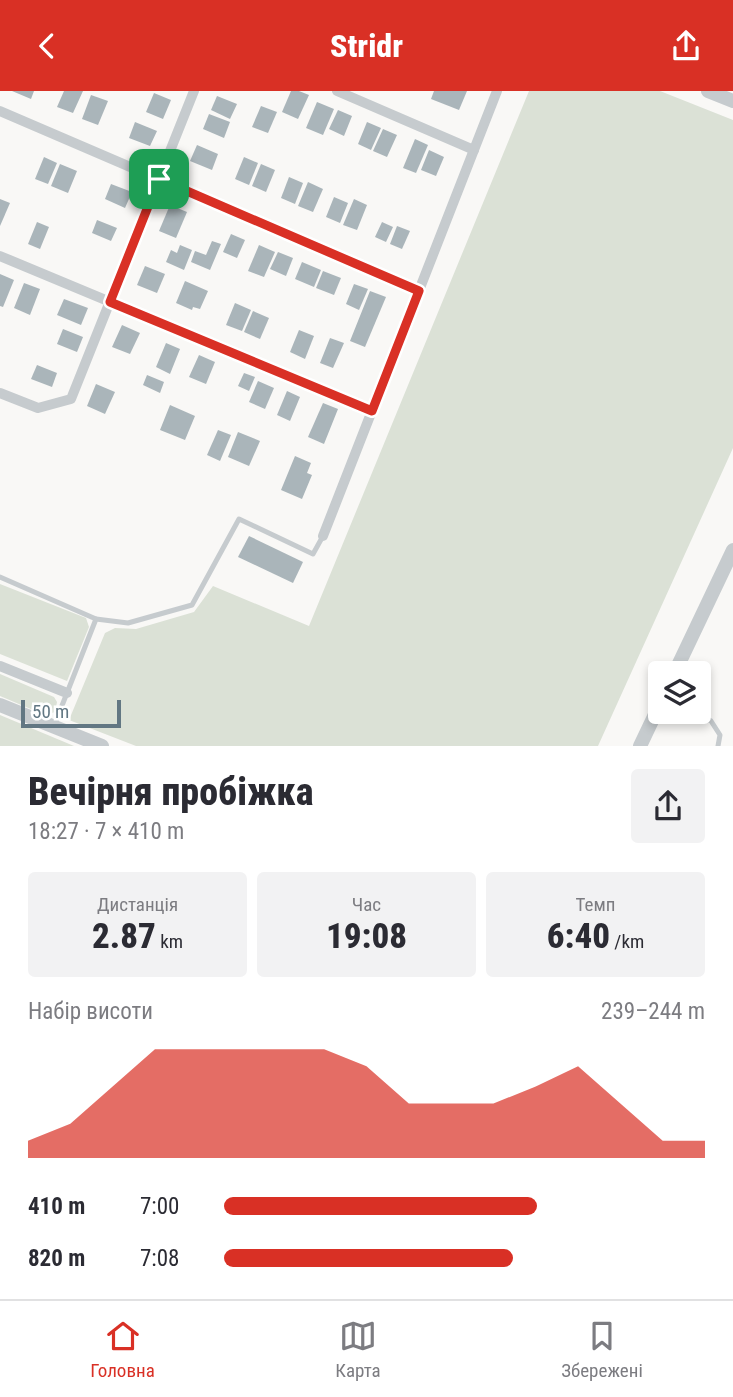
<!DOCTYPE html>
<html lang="uk">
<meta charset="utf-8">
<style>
:root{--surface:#fff;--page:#f2f2f3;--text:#2b2b33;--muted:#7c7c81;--line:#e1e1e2;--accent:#d93025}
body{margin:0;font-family:"Roboto Condensed",sans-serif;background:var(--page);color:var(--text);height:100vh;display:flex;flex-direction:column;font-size:26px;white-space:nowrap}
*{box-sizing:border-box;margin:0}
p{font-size:23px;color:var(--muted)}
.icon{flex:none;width:38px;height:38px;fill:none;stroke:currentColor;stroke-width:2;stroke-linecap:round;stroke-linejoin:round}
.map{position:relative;height:655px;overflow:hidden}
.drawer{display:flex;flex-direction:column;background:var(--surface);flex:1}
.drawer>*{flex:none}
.controls{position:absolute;left:648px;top:570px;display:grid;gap:14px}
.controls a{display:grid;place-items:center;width:63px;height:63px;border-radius:7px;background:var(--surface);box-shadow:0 4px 10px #0003;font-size:35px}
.scale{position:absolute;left:21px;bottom:18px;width:100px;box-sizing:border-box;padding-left:7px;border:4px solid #627783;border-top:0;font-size:19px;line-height:24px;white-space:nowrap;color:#627783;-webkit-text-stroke:5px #fff;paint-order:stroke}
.pin{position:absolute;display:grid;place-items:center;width:60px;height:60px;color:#fff;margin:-30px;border-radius:14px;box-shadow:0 4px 10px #0006}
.round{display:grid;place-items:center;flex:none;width:74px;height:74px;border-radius:7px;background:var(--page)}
.headline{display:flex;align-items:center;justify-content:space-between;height:119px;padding:0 28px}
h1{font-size:38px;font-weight:800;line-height:52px}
.stats{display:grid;grid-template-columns:repeat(3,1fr);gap:10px;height:119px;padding:7px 28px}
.stats div{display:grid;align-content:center;border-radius:7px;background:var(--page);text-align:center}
.stats b{font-size:35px;font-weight:800}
.stats small{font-size:19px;font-weight:400}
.stats p{font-size:19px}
.chart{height:196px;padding:14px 28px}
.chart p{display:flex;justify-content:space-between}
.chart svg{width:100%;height:126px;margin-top:7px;fill:var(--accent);opacity:.7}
ul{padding:0 28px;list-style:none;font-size:23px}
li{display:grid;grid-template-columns:112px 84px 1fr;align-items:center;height:52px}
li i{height:18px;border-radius:9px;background:var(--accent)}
header{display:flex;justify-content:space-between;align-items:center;height:91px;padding:0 28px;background:var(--accent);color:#fff;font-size:32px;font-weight:800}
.menu{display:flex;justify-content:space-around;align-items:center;height:98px;border-top:2px solid var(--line);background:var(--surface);font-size:19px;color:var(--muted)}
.menu a{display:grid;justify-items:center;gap:4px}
.menu .on{color:var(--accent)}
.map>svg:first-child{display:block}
</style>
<header><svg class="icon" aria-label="back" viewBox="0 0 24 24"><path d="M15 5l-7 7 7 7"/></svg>Stridr<svg class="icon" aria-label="share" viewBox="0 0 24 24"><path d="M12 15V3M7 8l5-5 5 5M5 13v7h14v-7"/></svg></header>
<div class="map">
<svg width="733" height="655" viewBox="0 0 733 655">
<rect width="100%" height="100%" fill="#f9f8f6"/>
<g fill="#dbe1d6">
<path d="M529,0H660L733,29V357L598,655H136L69,629L105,542L115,537L136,538L194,521L213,495L309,535Z"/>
<path d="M0,493L86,527L89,536L67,590L0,563Z"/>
<path d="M0,583L54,606L57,611L55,621L45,624L0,605Z"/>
<path d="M0,624L74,655H0Z"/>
</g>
<g fill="#aab5ba">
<path d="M12,0H34L31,8Z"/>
<path d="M64,0H83L73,22L57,16Z"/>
<path d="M291,0H299L309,4L298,28L282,21Z"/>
<path d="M434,0H467L459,19L431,8Z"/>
<path d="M154,2L171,9L163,28L146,21Z"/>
<path d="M91,4L108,10L98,34L82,28Z"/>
<path d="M217,5L237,13L230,28L211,19Z"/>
<path d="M317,11L334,18L323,44L306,37Z"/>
<path d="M261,15L277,21L268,42L252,36Z"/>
<path d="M338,19L352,25L344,45L329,38Z"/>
<path d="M209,23L230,31L224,47L203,38Z"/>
<path d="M135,31L157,40L150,55L129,47Z"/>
<path d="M367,31L381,37L371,59L358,53Z"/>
<path d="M383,38L397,44L387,66L373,60Z"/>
<path d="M415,48L428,54L416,82L403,77Z"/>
<path d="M197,54L218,63L212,79L190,70Z"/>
<path d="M429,59L444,66L436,85L421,79Z"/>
<path d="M44,66L57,72L48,93L35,88Z"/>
<path d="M244,66L258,72L249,94L235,88Z"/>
<path d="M60,73L77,80L68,102L51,95Z"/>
<path d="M261,73L275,79L266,101L252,95Z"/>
<path d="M289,86L303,92L295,113L281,107Z"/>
<path d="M308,91L323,98L313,121L298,115Z"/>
<path d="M111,93L132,101L125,117L105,108Z"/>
<path d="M334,106L348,112L340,132L326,126Z"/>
<path d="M0,108L10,112L0,135Z"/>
<path d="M354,108L367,114L357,139L343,134Z"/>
<path d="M170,114L187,121L176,147L159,140Z"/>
<path d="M97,129L117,137L111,150L92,142Z"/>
<path d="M37,131L49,136L40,158L28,153Z"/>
<path d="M382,131L393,136L386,151L375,146Z"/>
<path d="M397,135L410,140L402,158L390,153Z"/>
<path d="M231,143L245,149L237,167L223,161Z"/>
<path d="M212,150L221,153L210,179L191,171L195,160L206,164Z"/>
<path d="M180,154L192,159L184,179L166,171L171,159L177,162Z"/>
<path d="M259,154L275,161L264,186L248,180Z"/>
<path d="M278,161L293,167L286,185L270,178Z"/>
<path d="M302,171L321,179L314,196L295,188Z"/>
<path d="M145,175L165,183L157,202L137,194Z"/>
<path d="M323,180L341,187L334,204L316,197Z"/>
<path d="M0,183L14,189L3,216L0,215Z"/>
<path d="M185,190L208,200L200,218L193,216L192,219L176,212Z"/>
<path d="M24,192L40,198L30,224L14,217Z"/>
<path d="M354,193L368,198L359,219L346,213Z"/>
<path d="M370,200L386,206L365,256L350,250Z"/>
<path d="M64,208L88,217L81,234L57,224Z"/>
<path d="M235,212L251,219L242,240L226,234Z"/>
<path d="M253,220L269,227L260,248L244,241Z"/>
<path d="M122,234L140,242L130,263L112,256Z"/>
<path d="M63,238L83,246L77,261L57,253Z"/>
<path d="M299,239L314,245L305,268L290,261Z"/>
<path d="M330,247L344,252L333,277L320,272Z"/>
<path d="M166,252L180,258L170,283L156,276Z"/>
<path d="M199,264L215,271L206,293L189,286Z"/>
<path d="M37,274L57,282L52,296L31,288Z"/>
<path d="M244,282L255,286L249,300L238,295Z"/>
<path d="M147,284L164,291L160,302L143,294Z"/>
<path d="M258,290L274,297L265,318L249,311Z"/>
<path d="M96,293L115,301L105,323L87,315Z"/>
<path d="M287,300L300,306L290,330L277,324Z"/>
<path d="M323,312L338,318L324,353L308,346Z"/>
<path d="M170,314L195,325L185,349L160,339Z"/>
<path d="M218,339L231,344L220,370L207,364Z"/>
<path d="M238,341L260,350L249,375L228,366Z"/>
<path d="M295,365L311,372L307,382L312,384L302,408L281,399Z"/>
<path d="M249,445L303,471L293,492L238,466Z"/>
</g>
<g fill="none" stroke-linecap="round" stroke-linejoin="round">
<g stroke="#c6cbce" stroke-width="5">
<path d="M0,486L96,528"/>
<path d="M694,621L711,630L720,644L718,655"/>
<path d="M54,635L96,528L128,532L192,514L239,428L313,463L323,445"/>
</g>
<g stroke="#c6cbce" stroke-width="10">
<path d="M337,0L474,59"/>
<path d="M0,20L419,200"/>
<path d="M0,165L372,320"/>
<path d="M0,302L38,317L71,308L194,0"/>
<path d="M323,445L497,0"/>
<path d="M0,575L67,602"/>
</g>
<g stroke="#c6cbce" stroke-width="14">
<path d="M708,0L733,10"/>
<path d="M674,583L733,459"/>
<path d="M0,614L102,655"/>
<path d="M640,655L660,613"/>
</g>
</g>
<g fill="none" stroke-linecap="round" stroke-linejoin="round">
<g stroke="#fff" stroke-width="14">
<path id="route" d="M159,88L419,200L372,320L110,211Z"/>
</g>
<use href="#route" stroke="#d93025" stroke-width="9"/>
</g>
</svg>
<div class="controls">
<a><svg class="icon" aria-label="layers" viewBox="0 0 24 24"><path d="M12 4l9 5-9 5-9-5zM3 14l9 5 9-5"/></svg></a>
</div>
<div class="scale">50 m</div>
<div class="pin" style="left:159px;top:88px;background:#1e9e55"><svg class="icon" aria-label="arrive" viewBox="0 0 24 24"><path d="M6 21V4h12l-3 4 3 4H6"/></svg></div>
</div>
<section class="drawer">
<div class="headline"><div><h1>Вечірня пробіжка</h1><p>18:27 · 7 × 410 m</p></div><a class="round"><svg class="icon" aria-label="share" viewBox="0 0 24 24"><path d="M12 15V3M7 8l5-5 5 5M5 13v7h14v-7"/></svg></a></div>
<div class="stats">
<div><p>Дистанція</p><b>2.87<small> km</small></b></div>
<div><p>Час</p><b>19:08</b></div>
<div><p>Темп</p><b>6:40<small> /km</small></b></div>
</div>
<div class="chart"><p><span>Набір висоти</span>239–244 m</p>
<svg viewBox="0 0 160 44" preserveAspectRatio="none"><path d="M0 44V38L10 32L20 19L30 6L40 6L50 6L60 6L70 6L80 12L90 25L100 25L110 25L120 19L130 12L140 25L150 38L160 38V44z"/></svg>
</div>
<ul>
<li><b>410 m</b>7:00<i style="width:65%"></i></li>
<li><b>820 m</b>7:08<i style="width:60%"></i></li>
</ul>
</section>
<nav class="menu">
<a class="on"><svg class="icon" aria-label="home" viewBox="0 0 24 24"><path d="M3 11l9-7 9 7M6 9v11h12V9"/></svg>Головна</a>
<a><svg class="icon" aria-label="map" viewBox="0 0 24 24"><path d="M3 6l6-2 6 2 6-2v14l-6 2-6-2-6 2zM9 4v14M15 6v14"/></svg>Карта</a>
<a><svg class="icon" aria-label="saved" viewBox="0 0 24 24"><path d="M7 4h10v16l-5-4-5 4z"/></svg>Збережені</a>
</nav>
